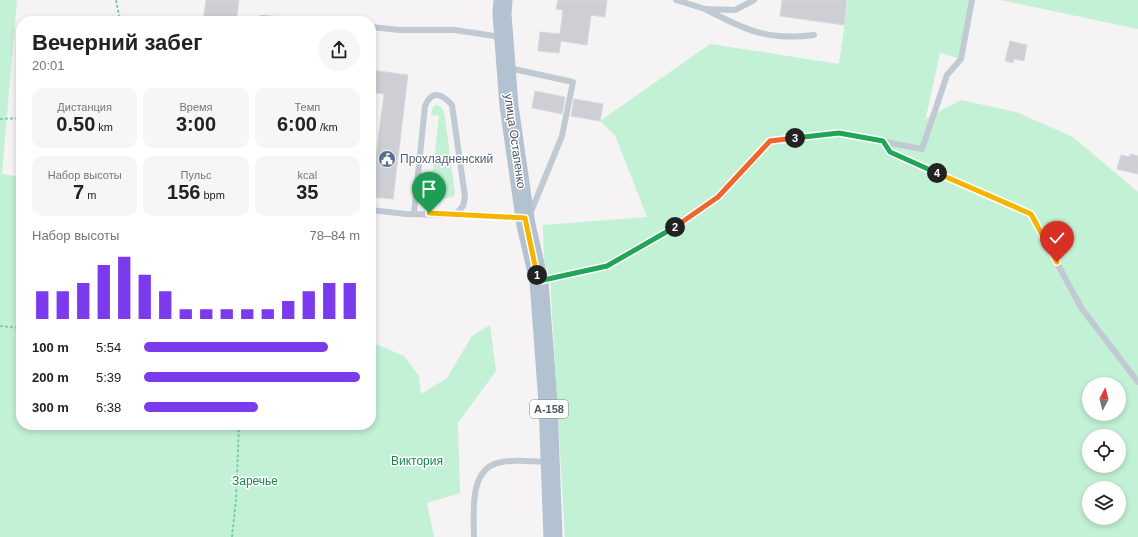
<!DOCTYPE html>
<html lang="ru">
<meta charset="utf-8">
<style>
:root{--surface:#fff;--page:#f6f6f6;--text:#222;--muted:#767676;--accent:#7c3aed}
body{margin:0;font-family:Helvetica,sans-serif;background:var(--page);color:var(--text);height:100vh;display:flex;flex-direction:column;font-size:15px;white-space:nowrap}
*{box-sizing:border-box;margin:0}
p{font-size:13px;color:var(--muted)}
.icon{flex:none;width:22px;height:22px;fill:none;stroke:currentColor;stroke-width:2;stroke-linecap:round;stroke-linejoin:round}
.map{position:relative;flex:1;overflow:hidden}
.panel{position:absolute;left:16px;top:16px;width:360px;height:414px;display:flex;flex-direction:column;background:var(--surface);border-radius:16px;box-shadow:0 2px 6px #0003}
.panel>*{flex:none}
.needle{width:26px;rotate:7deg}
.fabs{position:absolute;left:1082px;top:377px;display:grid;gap:8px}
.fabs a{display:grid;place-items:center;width:44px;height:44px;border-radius:50%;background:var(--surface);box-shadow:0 2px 6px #0003;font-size:20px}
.pin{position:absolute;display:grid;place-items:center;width:34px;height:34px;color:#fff;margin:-41px -17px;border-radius:50% 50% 50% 0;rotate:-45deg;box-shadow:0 0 4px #0007}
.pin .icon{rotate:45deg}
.km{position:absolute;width:20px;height:20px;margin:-10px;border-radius:50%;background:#222;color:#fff;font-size:11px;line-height:20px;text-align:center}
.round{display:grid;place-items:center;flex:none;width:42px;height:42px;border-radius:21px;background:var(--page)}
.summary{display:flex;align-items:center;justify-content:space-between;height:68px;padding:0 16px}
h1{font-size:22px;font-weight:700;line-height:30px}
.stats{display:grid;grid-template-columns:repeat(3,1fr);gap:6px;height:68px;padding:4px 16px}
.stats div{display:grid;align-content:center;border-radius:10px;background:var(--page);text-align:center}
.stats b{font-size:20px;font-weight:700}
.stats small{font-size:11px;font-weight:400}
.stats p{font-size:11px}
.chart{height:112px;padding:8px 16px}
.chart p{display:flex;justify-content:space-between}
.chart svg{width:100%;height:72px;margin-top:4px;stroke:var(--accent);stroke-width:6}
ul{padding:0 16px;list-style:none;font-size:13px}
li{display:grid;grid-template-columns:64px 48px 1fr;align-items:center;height:30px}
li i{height:10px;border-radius:5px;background:var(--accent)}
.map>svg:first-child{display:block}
</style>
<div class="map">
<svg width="1138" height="537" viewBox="0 0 1138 537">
<rect width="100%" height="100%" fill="#f5f3f3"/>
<g fill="#c3f1d5" fill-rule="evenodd">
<path d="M0,0H17L2,174L21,177V425H371V342L404,356L419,376L421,394L447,378L472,336L490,325L496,371L458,423L460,493L427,503L434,537H0Z"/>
<path d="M848,0H972L961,59L940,53L926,117L921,121L961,100L1016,112L1073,137L1138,192V537H565L550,278L544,261L543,225L647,217L615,135L600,121L710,44L839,64ZM1089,384H1119V414H1089ZM1089,436H1119V466H1089ZM1089,488H1119V518H1089Z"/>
<path d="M1000,0H1138V29Z"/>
<path d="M437,105L441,107L444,111L455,193L453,197L436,200L424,198V178L433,170L439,116L431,115L433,107Z"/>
</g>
<g fill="#cdcfd5" stroke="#d7d9de">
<path d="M206,0H239L236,21H203Z"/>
<path d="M558,0H607L605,17L591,15L587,45L561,41L559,53L538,51L540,32L560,34L563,10L556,9Z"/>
<path d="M782,0H847L844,25L780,16Z"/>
<path d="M1010,41L1027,45L1024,61L1014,59L1013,63L1005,61Z"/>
<path d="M371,70L408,75L393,199L371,197L384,94L371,92Z"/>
<path d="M535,91L565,97L562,114L532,108Z"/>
<path d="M574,99L603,104L600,121L571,116Z"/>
<path d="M1130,154L1138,156V174L1117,169L1121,155L1130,157Z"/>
</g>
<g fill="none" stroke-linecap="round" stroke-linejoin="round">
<g stroke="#7ad0a6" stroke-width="2" stroke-dasharray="3 2" stroke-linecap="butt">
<path d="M116,0L120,21"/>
<path d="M0,119L21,118"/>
<path d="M0,326L21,328"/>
<path d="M232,537L236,500L239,425"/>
</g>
<g stroke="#c1cad2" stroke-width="6">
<path d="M676,0L705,9L735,10L754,0"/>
<path d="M705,9C745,30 768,41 814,35"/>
<path d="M262,18L301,21"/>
<path d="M371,27L400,30H455L501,37"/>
<path d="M509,68L573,82L562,136L530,214"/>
<path d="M883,141L889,153L1031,215L1082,309L1138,382"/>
<path d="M371,210L406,214L501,216L522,218"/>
<path d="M414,213L425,106C432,89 442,94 452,105L465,197L463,206L455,215"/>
<path d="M540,281L607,266L673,228L718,197L770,141L839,133L922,149L947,75L961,59L972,0"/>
<path d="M474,537C474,512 468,467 502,462C516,459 533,462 548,462"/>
</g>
<path stroke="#b3c2d1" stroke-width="19" d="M503,0L502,14L509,106L526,225L539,281L548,403L553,537"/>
</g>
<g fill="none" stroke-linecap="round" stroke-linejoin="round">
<g stroke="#fff" stroke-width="8">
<path id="split-1" d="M429,213L525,218L537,275"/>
</g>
<g stroke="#fff" stroke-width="8">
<path id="split-2" d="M537,275L539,281L607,266L675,227"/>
</g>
<g stroke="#fff" stroke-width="8">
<path id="split-3" d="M675,227L718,197L770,141L795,138"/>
</g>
<g stroke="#fff" stroke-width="8">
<path id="split-4" d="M795,138L839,133L883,141L890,152L937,173"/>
</g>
<g stroke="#fff" stroke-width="8">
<path id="split-5" d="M937,173L1031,214L1057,262"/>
</g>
<use href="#split-1" stroke="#f5b400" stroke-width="5"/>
<use href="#split-2" stroke="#22a559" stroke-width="5"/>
<use href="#split-3" stroke="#f0652b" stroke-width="5"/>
<use href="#split-4" stroke="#22a559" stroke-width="5"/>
<use href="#split-5" stroke="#f5b400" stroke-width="5"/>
</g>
<defs>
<g id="civic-disc" transform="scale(0.9)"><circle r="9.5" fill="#5c6f8a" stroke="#fff"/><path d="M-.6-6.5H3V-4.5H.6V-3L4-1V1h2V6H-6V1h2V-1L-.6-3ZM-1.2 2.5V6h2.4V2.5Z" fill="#fff"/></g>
</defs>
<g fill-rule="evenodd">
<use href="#civic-disc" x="387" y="159"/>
</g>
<g text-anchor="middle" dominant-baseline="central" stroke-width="3" stroke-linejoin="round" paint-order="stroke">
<rect fill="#fff" stroke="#808990" stroke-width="1" x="530" y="400" width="38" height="18" rx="3"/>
<g font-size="11" font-weight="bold" fill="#4a5661">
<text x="549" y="409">А-158</text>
</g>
<g font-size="12" fill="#4a5661" stroke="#fff">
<text transform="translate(515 141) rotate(82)">улица Остапенко</text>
</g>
<g font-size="12" fill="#4e5e75" stroke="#fff" text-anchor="start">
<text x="400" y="159">Прохладненский</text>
</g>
<g font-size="12" fill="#17864f" stroke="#fff">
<text x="417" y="461">Виктория</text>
<text x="255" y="481">Заречье</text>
</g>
</g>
</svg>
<div class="fabs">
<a><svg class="needle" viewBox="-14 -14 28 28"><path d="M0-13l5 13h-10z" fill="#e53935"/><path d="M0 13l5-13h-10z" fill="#767676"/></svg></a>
<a><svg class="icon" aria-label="locate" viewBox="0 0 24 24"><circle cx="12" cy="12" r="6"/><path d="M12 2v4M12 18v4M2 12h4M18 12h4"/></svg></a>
<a><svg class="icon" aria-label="layers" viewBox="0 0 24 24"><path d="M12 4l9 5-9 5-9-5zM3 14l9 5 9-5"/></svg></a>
</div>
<div class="pin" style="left:429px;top:213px;background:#1e9e55"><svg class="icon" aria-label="arrive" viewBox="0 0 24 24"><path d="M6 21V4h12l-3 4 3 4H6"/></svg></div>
<div class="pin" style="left:1057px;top:262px;background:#d93025"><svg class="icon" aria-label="check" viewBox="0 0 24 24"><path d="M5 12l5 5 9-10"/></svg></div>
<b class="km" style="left:537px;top:275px">1</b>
<b class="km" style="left:675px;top:227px">2</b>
<b class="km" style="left:795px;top:138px">3</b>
<b class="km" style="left:937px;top:173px">4</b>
<section class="panel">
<div class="summary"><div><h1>Вечерний забег</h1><p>20:01</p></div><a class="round"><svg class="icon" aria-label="share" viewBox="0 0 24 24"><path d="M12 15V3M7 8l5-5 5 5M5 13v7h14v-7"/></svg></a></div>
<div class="stats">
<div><p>Дистанция</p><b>0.50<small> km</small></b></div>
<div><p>Время</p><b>3:00</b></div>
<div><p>Темп</p><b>6:00<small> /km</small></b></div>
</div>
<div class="stats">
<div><p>Набор высоты</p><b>7<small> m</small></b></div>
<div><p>Пульс</p><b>156<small> bpm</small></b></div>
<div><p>kcal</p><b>35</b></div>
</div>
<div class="chart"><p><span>Набор высоты</span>78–84 m</p>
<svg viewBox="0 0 160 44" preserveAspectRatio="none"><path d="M5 44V27M15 44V27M25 44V22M35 44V11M45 44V6M55 44V17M65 44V27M75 44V38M85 44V38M95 44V38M105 44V38M115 44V38M125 44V33M135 44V27M145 44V22M155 44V22"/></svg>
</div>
<ul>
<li><b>100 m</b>5:54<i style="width:85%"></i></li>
<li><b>200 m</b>5:39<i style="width:100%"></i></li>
<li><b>300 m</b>6:38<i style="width:53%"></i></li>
</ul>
</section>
</div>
